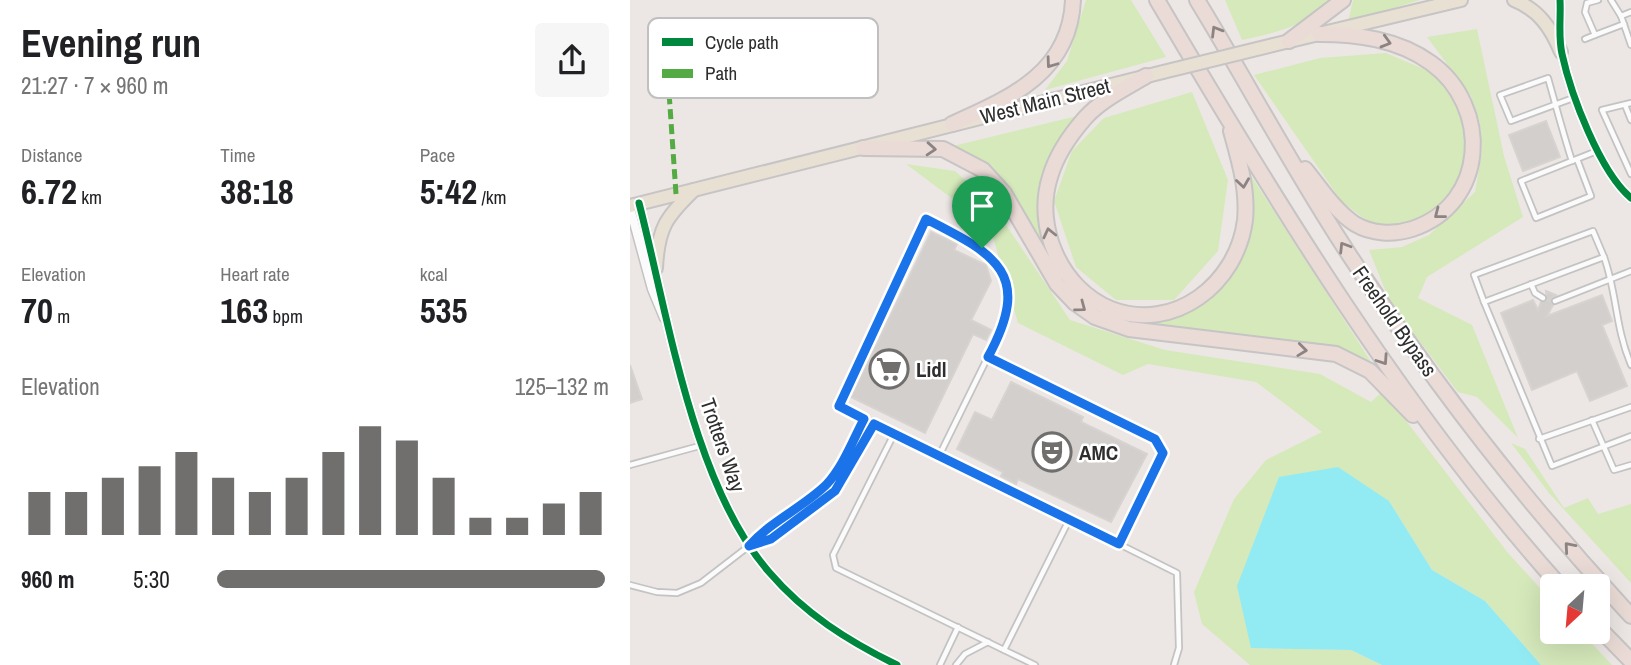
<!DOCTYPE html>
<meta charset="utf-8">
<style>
:root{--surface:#fff;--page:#f6f6f6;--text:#202124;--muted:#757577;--accent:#706f6e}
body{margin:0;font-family:"Archivo Narrow",sans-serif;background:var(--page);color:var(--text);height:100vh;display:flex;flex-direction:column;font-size:26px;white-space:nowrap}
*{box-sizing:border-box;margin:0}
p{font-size:23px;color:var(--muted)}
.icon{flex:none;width:38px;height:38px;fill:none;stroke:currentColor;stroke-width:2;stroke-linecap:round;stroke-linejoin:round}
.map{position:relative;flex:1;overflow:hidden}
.details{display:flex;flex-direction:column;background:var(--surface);width:630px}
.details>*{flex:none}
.needle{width:46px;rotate:206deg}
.controls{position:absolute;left:910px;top:574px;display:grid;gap:14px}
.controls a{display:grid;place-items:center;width:70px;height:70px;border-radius:7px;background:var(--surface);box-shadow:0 7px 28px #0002;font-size:35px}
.pin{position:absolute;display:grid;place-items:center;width:60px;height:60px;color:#fff;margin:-72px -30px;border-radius:50% 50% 50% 0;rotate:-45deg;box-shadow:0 0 7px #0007}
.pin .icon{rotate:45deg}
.round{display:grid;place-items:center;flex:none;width:74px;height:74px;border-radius:7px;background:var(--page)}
.summary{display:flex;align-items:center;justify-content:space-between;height:119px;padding:0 21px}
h1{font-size:38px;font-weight:700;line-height:52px}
.figures{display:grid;grid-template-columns:repeat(3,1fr);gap:10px;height:119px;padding:7px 21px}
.figures div{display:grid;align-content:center}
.figures b{font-size:35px;font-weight:700}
.figures small{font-size:19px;font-weight:400}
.figures p{font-size:19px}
.chart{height:196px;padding:14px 21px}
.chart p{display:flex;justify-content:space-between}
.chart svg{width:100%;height:126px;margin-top:7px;stroke:var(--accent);stroke-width:6}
ul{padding:0 21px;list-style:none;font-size:23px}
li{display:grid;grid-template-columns:112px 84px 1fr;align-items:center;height:52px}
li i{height:18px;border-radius:9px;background:var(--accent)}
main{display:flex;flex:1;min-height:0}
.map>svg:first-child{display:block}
</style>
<main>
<section class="details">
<div class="summary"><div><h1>Evening run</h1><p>21:27 · 7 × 960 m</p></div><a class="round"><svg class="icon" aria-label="share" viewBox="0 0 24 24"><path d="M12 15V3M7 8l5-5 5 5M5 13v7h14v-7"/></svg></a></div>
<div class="figures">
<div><p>Distance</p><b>6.72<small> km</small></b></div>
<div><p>Time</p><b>38:18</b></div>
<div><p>Pace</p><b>5:42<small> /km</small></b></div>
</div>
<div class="figures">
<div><p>Elevation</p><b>70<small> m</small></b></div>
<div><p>Heart rate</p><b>163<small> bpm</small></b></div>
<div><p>kcal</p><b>535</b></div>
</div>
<div class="chart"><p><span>Elevation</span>125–132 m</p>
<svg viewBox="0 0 160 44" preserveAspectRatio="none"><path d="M5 44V29M15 44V29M25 44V24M35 44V20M45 44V15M55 44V24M65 44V29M75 44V24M85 44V15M95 44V6M105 44V11M115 44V24M125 44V38M135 44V38M145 44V33M155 44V29"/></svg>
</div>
<ul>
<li><b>960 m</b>5:30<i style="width:99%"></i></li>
</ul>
</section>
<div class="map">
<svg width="1001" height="665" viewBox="0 0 1001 665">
<rect width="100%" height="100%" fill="#ece7e4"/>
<g fill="#d5e9bb">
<path d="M456,0H501L536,57L415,90L437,61Z"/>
<path d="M595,0H699C678,26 644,33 612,40Z"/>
<path d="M723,0H790L718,22Z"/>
<path d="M847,29L874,156L893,217L797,277L788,298L842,325L888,438L847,397L828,392L760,302L739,250L772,247L799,235L845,192L852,153L850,124L841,96L797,37Z"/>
<path d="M756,53L801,72L823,93L838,139L832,177L805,213L766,228L744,226L712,202L624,75L690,58Z"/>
<path d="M562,92L598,180L588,251L544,300H486L446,267L424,201L442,151L474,118Z"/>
<path d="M455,114C407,152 402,200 417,255L372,179L342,158L319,147Z"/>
<path d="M276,164L325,171L362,204L440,320L535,350L690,374L741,402L753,391L878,553L922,601V632H951L982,665H911L855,601L802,570L759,501L622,648L721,650L752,665H620L572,624L564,592L604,499L636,460L692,432L626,382L518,364L493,375L388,323L360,227Z"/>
<path d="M618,171L747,371L718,354L503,323L537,321L577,302L609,263L622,219Z"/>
<path d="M881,443L895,449L934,508L958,498L968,514L1001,504V583L919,493Z"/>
</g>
<path fill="#92ebf3" d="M708,467L759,501L802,570L855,601L911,665H752L721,650L621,648L607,586L649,477Z"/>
<g fill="#d3cfcd" stroke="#d7d3d0" stroke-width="2">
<path d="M916,121L930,157L893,171L879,135Z"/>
<path d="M301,232L327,244L324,250L356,265L361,281L341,320L361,330L356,340L343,334L295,433L221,397Z"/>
<path d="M916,291L926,295L920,300L923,305L917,316L972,295L982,321L972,325L997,386L960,401L947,371L902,390L871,313L903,300L908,310L911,302L917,300Z"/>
<path d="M0,365L12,399L0,403Z"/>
<path d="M381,382L453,417L451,422L517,454L481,522L388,479L386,484L371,476L373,472L327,449L345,412L362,420Z"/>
</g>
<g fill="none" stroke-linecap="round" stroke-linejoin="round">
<g stroke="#c4c3c3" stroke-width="8">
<g id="service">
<path d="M968,0L957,3L955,12L965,35L994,24"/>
<path d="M981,0L991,16"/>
<path d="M1001,12L991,16L1001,45"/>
<path d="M955,39L965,35"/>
<path d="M1001,103L972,110L1001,174"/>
<path d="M995,105L1001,120"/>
<path d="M947,159L961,196L906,218L891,181L967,151"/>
<path d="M942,161C933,133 926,106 918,78L870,95L881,121L946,97"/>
<path d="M901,284L905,293L913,298"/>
<path d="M925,301L1001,271"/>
<path d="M854,302L844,275L963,231L974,257"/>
<path d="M1001,365C985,327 987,293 974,257L854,302L922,466L1001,436"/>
<path d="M962,420L984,470L1001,465"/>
<path d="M264,434L203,555L206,568L374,650L439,520"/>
<path d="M909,439L1001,407"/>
<path d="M309,456L376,320C382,256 346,245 297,219L209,406L489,544L533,453L525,439L358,357"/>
<path d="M0,465L73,445"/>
<path d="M489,544L547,573L549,648L544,665"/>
<path d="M120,546L141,539L205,491L244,424"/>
<path d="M0,585L27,592L47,593L71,583L119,546L134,530L196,485L205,474L234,419"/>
<path d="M374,650L405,665"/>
<path d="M310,665L328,627"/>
<path d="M326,665L335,654L358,642"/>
</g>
</g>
<g stroke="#c4c3c3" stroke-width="11">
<g id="minor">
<path d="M930,0C931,17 928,37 932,54C941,95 970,172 1001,198"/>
<path d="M9,203C38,315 63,485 139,572C175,614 218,641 267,665"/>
<path d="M0,208L22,289L34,318"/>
</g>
</g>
<g stroke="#c6c4c4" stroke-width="16">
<g id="primary">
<path d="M884,0C909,10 921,28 931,52"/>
<path d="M643,45L831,0"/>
<path d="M0,206L533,72"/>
<path d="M26,268C28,228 36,217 64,190"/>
</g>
</g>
<g stroke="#c6c4c4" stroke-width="18">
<g id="motorway">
<path d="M527,0C647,204 772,409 930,586"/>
<path d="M567,0C619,85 665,173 720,256C803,383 897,504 1001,616"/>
<path d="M659,41L713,0"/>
<path d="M516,76C496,88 471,100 455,118C441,134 426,156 420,177C404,227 431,289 481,309C544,333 607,284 615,220C618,190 609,160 601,131"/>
<path d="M322,124C380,98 440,73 443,0"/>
<path d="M233,148L313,149L353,170L374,193L427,284L445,303L465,317L499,329L706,354L740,371L783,415"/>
<path d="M675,169C690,187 705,211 725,224C742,234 763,235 782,229C858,204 861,106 801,63C768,39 727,34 689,34"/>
<path d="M968,627L1001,661"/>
</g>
</g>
<use href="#service" stroke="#fcfbfb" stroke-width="4.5"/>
<use href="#minor" stroke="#fcfbfb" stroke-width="8"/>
<use href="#primary" stroke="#e9e0d4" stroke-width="12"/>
<use href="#motorway" stroke="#eadbd6" stroke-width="14"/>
<g stroke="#c6c4c4" stroke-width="16" stroke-linecap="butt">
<path id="primary-bridge" d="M533,72L643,45"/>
</g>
<use href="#primary-bridge" stroke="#e9e0d4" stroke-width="12"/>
<path stroke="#54ab44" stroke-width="5" stroke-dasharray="10 5" stroke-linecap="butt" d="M46,194L37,63L45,25L69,20"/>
<g stroke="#fff" stroke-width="11">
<g id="cycleway">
<path d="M930,0C931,17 928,37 932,54C941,95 970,172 1001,198"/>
<path d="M9,203C38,315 63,485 139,572C175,614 218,641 267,665"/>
</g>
</g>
<use href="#cycleway" stroke="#00873e" stroke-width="7"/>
</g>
<defs><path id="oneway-chevron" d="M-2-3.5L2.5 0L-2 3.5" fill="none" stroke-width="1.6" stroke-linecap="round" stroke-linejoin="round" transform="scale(1.75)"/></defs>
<g stroke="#8c8482">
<use href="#oneway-chevron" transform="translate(586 31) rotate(-121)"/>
<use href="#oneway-chevron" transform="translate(756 42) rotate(16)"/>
<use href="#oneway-chevron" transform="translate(421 63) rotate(126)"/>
<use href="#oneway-chevron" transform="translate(301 149) rotate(4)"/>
<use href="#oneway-chevron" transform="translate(613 183) rotate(82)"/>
<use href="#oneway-chevron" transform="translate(809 214) rotate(142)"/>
<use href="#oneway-chevron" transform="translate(419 233) rotate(-103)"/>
<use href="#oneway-chevron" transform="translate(714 247) rotate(-122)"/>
<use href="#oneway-chevron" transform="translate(451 307) rotate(37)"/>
<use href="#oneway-chevron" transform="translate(672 350) rotate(7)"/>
<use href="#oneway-chevron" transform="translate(753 360) rotate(56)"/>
<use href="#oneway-chevron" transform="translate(939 547) rotate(-131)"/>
</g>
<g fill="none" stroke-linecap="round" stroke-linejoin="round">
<g stroke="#fff" stroke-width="14">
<path id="route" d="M296,219C367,255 403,274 358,357L525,439L533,453L489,544L244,424L205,491L141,539L119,546C141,521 172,508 196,485C213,467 223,440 234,419L209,406Z"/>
</g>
<use href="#route" stroke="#1a73e8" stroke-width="9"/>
</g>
<defs>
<g id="supermarket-ring" transform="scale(2.0125)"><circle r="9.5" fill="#fff" stroke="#706f6e" stroke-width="1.5"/><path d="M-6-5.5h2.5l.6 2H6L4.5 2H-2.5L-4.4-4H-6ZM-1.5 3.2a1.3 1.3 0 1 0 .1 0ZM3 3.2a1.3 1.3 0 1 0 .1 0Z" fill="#706f6e"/></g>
<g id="theatre-ring" transform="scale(2.0125)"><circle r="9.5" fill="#fff" stroke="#706f6e" stroke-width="1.5"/><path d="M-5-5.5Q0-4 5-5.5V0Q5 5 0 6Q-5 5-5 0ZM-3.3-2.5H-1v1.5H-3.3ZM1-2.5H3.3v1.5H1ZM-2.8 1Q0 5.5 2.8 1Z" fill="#706f6e"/></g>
</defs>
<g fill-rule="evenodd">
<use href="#supermarket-ring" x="259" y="369"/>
<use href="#theatre-ring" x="422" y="452"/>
</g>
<g text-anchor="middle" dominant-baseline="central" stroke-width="5" stroke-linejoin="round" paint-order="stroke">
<g font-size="21" fill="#2e2e2e" stroke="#fff">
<text transform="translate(415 101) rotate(-14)">West Main Street</text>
<text transform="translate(765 321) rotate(55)">Freehold Bypass</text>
<text transform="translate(93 445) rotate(71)">Trotters Way</text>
</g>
<g font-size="21" font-weight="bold" fill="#2e2e2e" stroke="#fff" text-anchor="start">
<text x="286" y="369">Lidl</text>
<text x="449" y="452">AMC</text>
</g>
</g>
<rect x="18" y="18" width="230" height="80" rx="10" fill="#fff" stroke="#c0c0c0" stroke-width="2"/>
<rect x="32" y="38" width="31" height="8" fill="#00873e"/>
<rect x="32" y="69" width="31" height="9" fill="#54ab44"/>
<g font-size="19" fill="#2e2e2e">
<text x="75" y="49">Cycle path</text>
<text x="75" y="80">Path</text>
</g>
</svg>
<div class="controls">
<a><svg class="needle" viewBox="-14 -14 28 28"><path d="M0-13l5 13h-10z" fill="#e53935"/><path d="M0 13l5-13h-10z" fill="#757577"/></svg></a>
</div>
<div class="pin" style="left:352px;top:248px;background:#1e9e55"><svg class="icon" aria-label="arrive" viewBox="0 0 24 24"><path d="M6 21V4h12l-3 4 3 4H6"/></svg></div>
</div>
</main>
